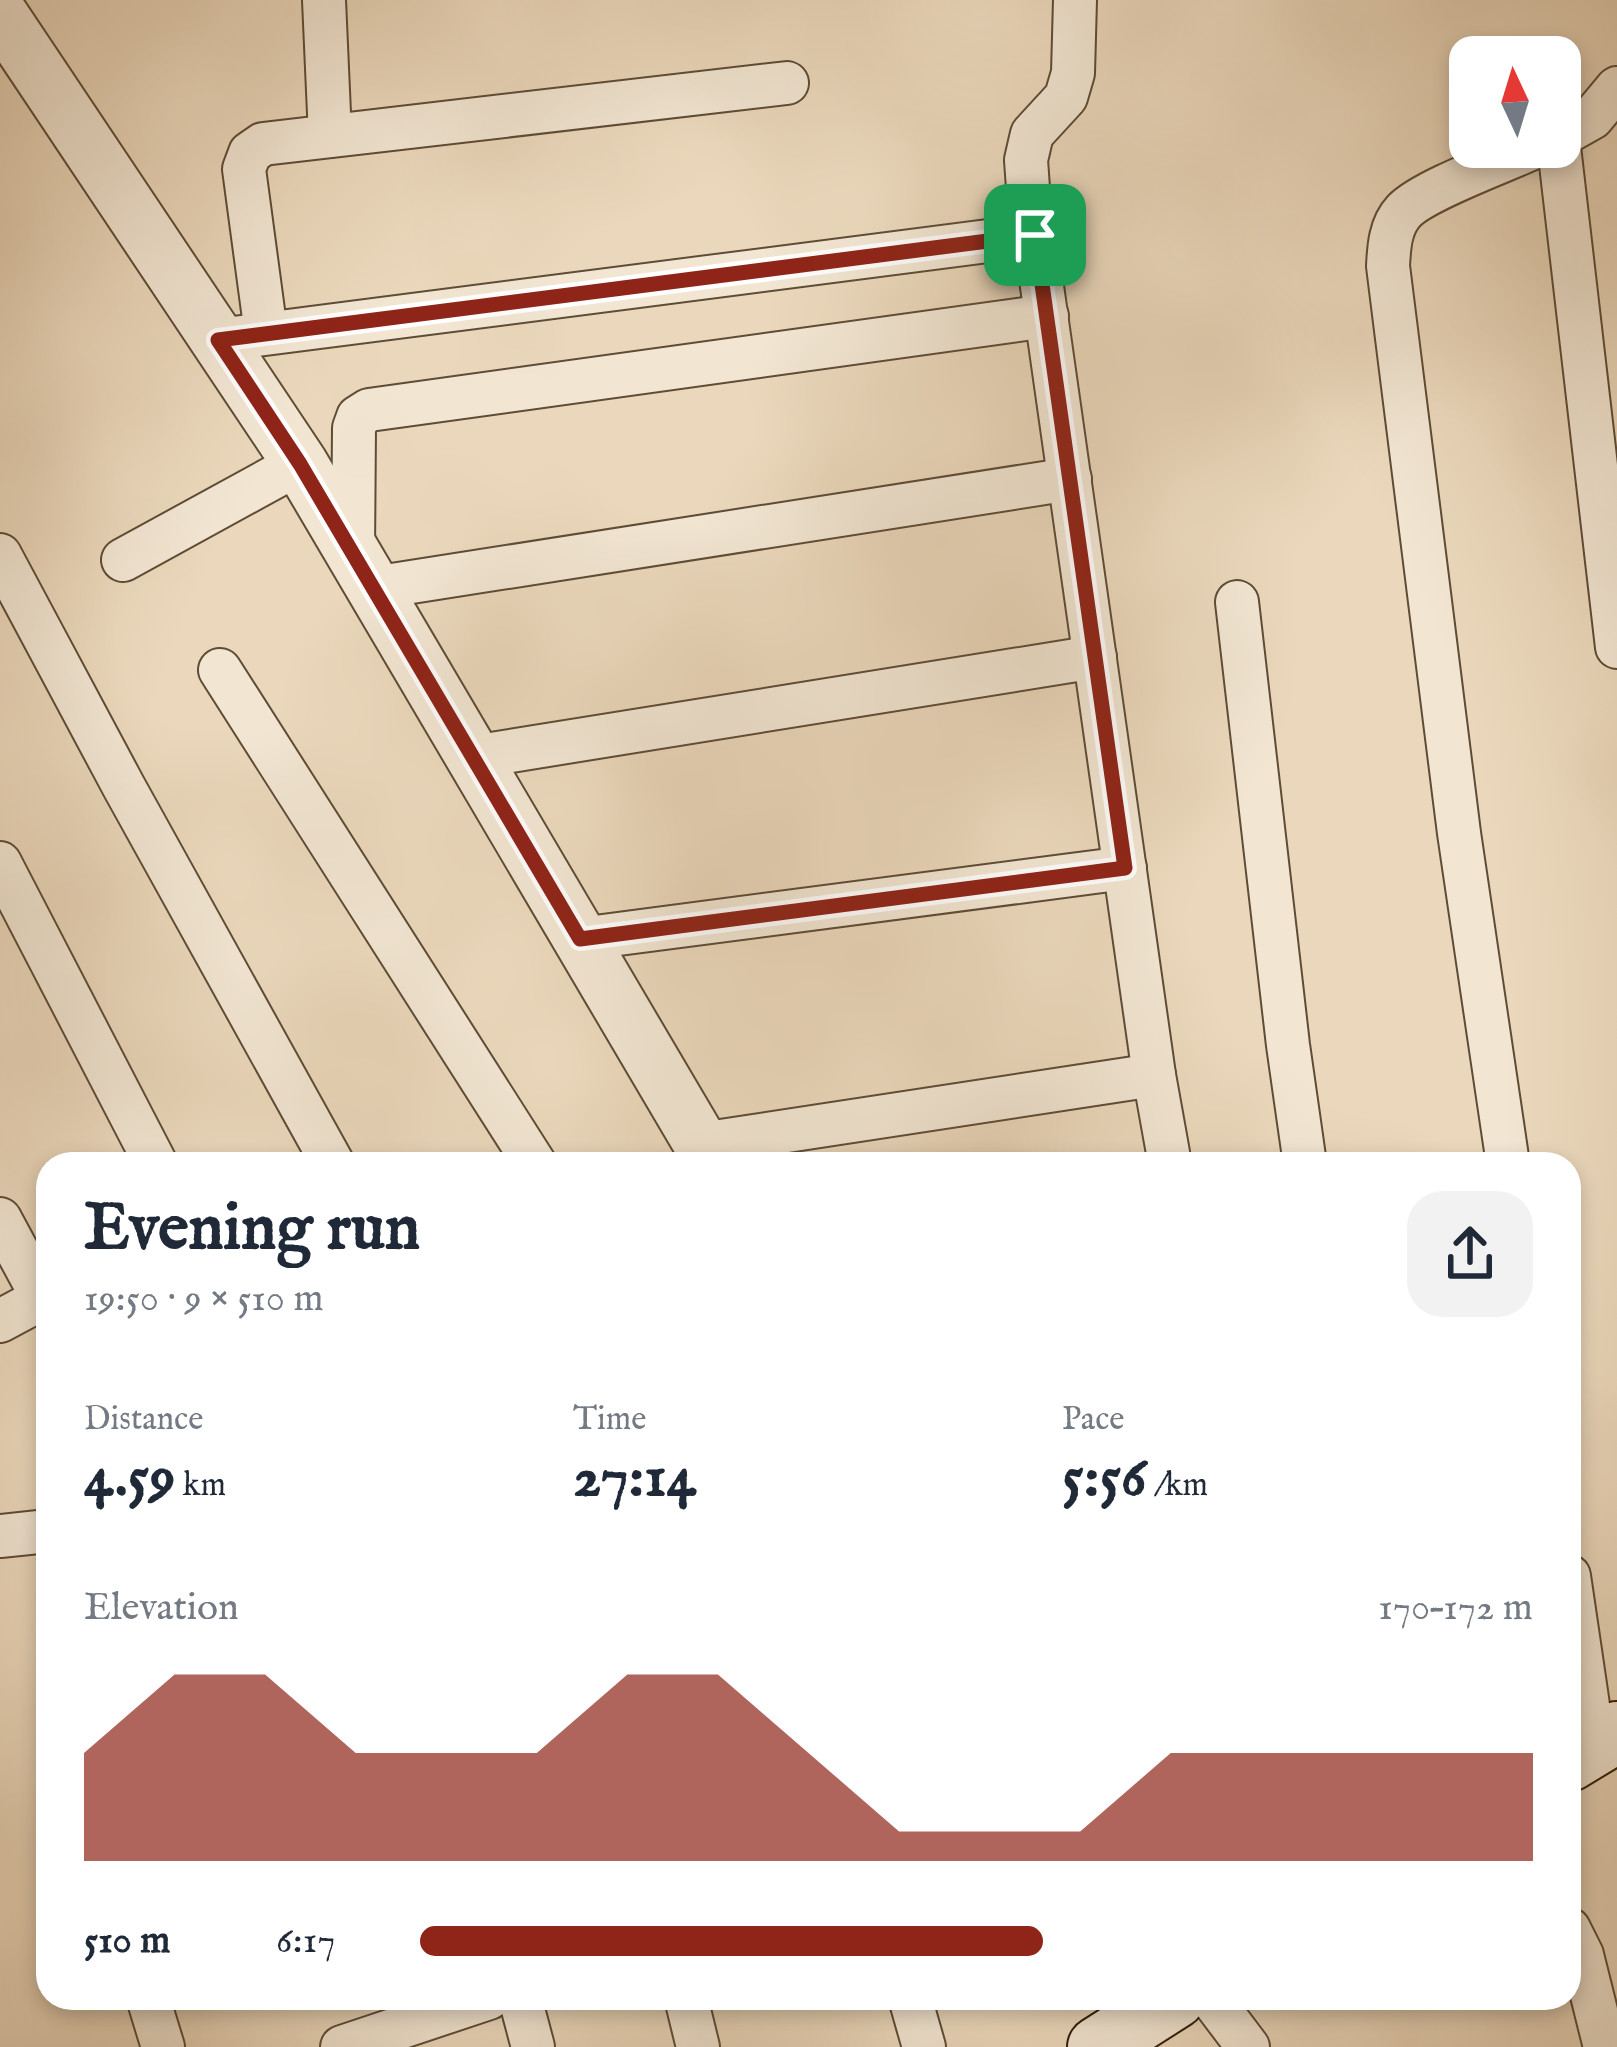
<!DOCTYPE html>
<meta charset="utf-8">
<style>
:root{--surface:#fff;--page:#f2f2f3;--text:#1f2937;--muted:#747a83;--accent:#8f2418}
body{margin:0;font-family:"IM FELL English",serif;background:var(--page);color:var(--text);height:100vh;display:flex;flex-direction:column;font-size:45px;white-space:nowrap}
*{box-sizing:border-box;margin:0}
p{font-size:39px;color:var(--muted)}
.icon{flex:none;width:66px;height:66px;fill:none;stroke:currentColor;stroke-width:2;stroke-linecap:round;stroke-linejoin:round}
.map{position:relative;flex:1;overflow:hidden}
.panel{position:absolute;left:36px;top:1152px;width:1545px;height:858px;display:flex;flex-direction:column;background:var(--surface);border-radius:36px;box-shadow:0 6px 18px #0003}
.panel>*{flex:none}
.needle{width:78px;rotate:356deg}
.buttons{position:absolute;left:1449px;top:36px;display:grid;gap:24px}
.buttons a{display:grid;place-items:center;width:132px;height:132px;border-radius:24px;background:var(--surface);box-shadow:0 6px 18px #0003;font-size:60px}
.pin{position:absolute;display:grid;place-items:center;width:102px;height:102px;color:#fff;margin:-51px;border-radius:24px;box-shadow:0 6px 18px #0006}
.round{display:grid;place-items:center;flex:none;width:126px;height:126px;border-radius:36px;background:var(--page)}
.head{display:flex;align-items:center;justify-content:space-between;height:204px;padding:0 48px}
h1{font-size:66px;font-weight:800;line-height:90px}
.stats{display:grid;grid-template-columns:repeat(3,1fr);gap:18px;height:204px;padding:12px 48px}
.stats div{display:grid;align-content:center}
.stats b{font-size:60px;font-weight:800}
.stats small{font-size:33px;font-weight:400}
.stats p{font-size:33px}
.chart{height:336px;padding:24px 48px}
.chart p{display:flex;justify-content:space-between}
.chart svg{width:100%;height:216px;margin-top:12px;fill:var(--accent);opacity:.7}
ul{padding:0 48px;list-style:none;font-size:39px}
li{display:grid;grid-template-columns:192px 144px 1fr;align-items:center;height:90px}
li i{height:30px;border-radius:15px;background:var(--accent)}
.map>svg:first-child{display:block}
</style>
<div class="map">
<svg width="1617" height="2047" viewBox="0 0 1617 2047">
<rect width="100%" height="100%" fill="#ebd8bc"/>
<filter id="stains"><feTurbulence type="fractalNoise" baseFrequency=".00167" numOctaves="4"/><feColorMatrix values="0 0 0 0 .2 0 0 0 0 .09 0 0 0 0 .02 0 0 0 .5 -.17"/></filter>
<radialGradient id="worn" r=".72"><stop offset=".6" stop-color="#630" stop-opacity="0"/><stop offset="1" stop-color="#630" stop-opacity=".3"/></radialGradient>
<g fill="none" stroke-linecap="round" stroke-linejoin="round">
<g stroke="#5e4c36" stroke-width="46">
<g id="minor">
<path d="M324,0L330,136"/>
<path d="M1075,0L1073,73L1066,97L1032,134L1026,160L1028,188L1154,1075L1170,1164"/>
<path d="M1560,136L1592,118L1617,88"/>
<path d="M1559,147L1617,647"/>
<path d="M266,333L244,169L250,153L263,144L787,83"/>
<path d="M218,340L1035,235"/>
<path d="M353,553L354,428L358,417L369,410L1047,316"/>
<path d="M0,555L124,787L333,1164"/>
<path d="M123,560L300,463"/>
<path d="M373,588L1070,479"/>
<path d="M1237,602L1288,1045L1305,1164"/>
<path d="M220,670L535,1164"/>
<path d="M473,757L1095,657"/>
<path d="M0,863L156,1164"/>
<path d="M580,939L1125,868"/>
<path d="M701,1144L1154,1075"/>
<path d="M1508,1164L1459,833L1388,266C1389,247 1390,226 1404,211C1424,190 1505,161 1535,147"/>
<path d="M0,1219L48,1308"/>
<path d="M0,1321L43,1298"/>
<path d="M0,1536L48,1531"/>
<path d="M1569,1576L1594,1746"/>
<path d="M1569,1929L1582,1955L1605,2047"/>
<path d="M148,1998L163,2047"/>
<path d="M520,1998L533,2047"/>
<path d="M686,1998L698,2047"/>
<path d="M910,1998L924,2047"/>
<path d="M1211,1998L1248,2047"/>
<path d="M342,2047L489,1998"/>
</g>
</g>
<g stroke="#5e4c36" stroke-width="58">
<path id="tertiary" d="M0,14L300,463L713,1164"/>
</g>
<g stroke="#2f1d09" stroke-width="64">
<g id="secondary">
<path d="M1569,1761L1617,1732"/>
<path d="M1098,2047L1175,1998"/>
</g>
</g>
<use href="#minor" stroke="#f2e6d3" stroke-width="42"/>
<use href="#tertiary" stroke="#f2e6d3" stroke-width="54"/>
<use href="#secondary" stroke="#f2e6d3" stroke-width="60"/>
</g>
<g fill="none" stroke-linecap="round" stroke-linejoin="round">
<g stroke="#fff" stroke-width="24">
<path id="route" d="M1035,235L1125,868L580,939L300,464L218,340Z"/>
</g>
<use href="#route" stroke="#8f2418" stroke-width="15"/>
</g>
<rect width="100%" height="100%" filter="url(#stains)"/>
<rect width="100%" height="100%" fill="url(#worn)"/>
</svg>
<div class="buttons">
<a><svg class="needle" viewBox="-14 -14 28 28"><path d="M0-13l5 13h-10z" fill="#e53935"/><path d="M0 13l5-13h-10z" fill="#747a83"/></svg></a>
</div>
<div class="pin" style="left:1035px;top:235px;background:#1e9e55"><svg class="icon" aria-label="arrive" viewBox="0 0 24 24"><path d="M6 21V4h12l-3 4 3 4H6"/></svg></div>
<section class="panel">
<div class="head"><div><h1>Evening run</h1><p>19:50 · 9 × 510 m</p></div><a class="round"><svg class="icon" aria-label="share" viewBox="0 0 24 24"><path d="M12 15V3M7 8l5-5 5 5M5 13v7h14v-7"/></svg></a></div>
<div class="stats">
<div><p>Distance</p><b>4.59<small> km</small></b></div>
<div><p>Time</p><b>27:14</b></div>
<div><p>Pace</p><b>5:56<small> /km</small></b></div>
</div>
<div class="chart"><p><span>Elevation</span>170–172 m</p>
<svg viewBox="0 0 160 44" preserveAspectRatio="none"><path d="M0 44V22L10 6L20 6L30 22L40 22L50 22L60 6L70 6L80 22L90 38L100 38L110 38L120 22L130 22L140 22L150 22L160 22V44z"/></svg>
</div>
<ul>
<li><b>510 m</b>6:17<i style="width:56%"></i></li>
</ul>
</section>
</div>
